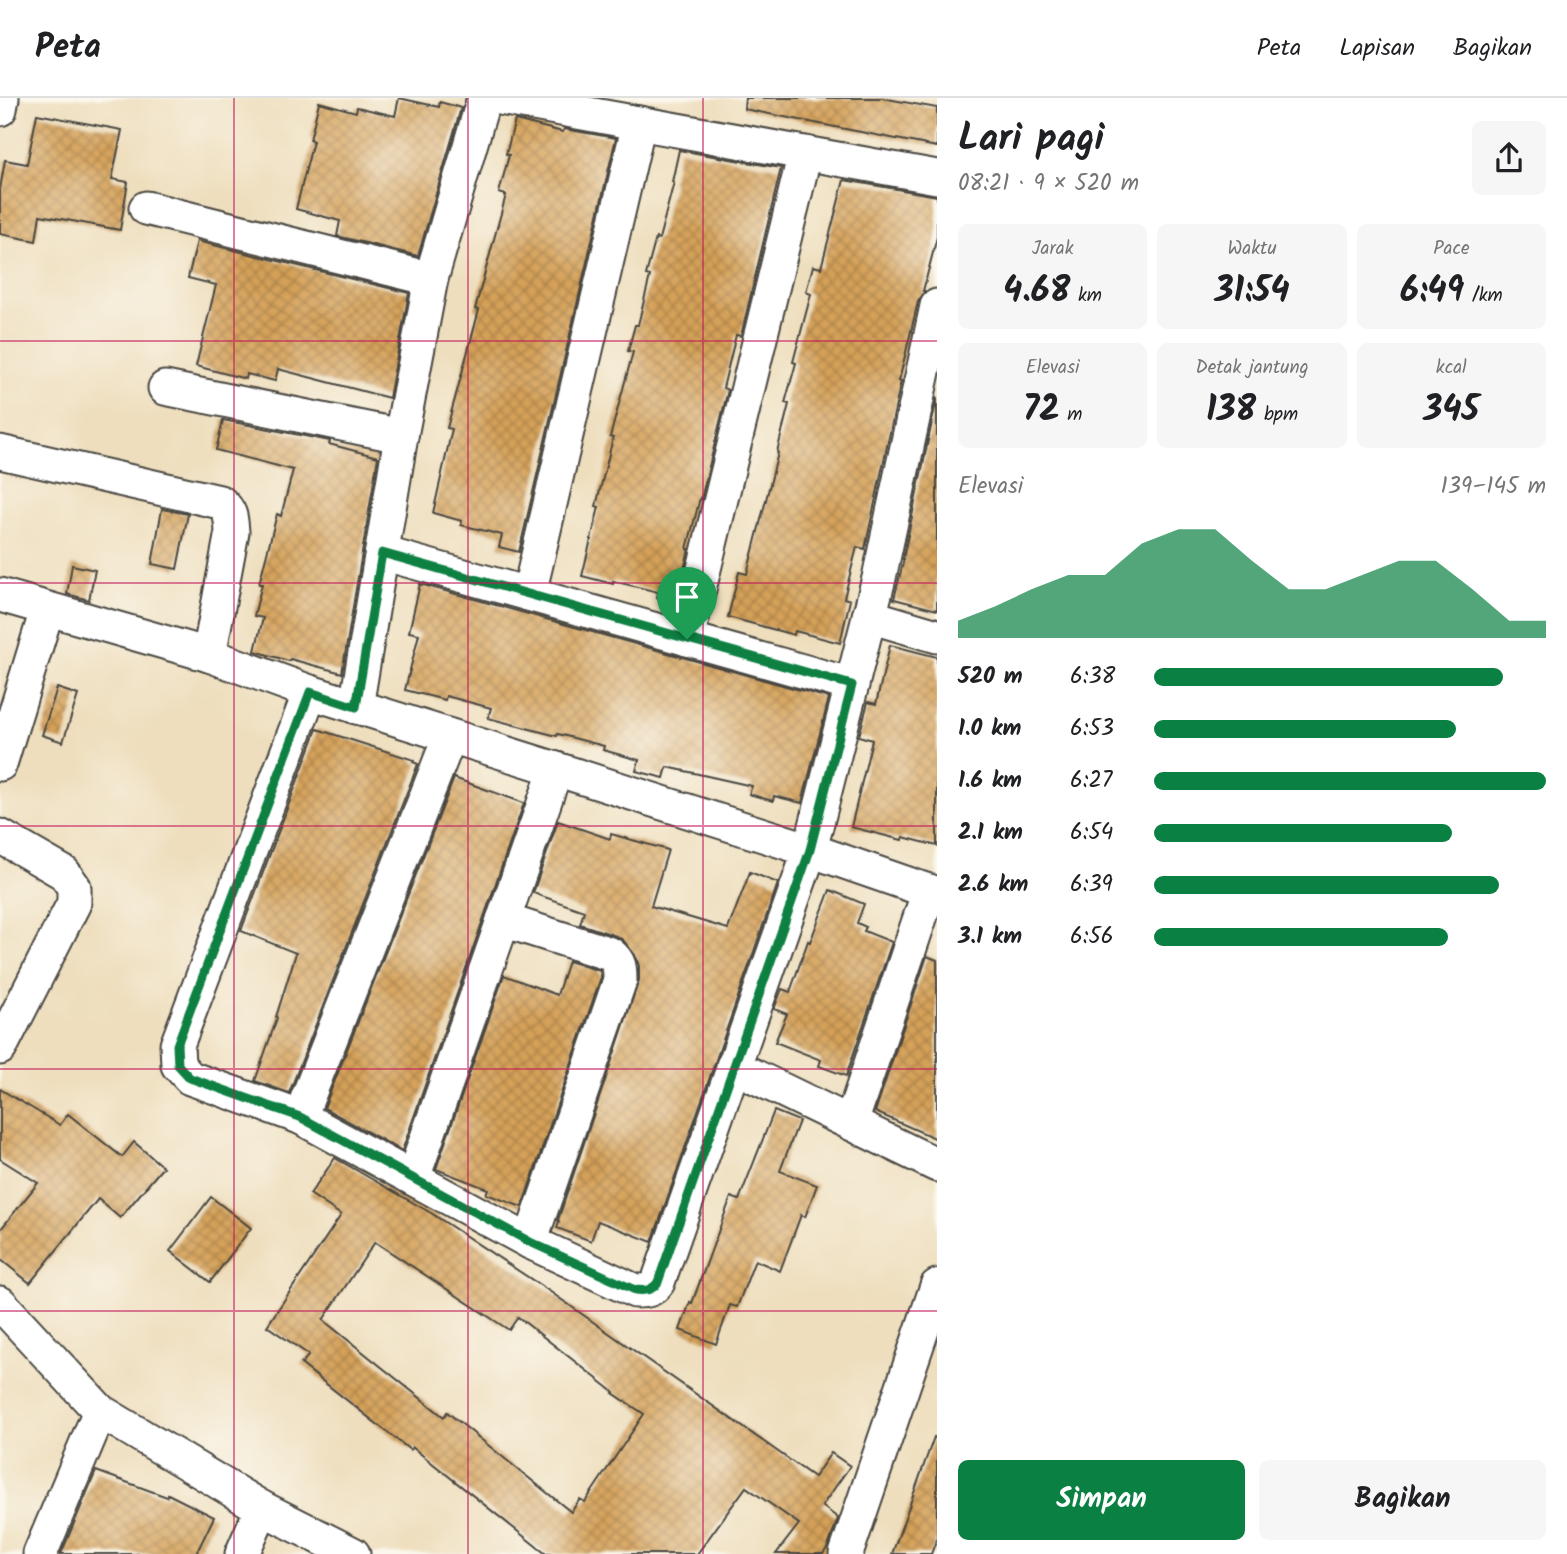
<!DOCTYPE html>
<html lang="id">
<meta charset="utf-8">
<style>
:root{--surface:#fff;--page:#f6f6f6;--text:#202124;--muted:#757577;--line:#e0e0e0;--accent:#0b8043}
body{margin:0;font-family:Kalam,sans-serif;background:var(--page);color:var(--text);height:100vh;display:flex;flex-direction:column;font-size:26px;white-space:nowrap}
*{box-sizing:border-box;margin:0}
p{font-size:23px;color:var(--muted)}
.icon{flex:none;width:38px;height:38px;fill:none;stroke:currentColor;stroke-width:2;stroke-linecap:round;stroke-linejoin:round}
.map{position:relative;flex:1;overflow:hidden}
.panel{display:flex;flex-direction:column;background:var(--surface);width:630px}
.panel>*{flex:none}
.pin{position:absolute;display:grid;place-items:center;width:60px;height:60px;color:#fff;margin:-72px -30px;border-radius:50% 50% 50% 0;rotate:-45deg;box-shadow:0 0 7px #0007}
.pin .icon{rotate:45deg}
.round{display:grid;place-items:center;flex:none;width:74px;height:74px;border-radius:10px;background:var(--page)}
.headline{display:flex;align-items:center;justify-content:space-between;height:119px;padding:0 21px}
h1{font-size:38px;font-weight:600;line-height:52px}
.figures{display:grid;grid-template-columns:repeat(3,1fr);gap:10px;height:119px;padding:7px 21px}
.figures div{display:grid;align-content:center;border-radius:10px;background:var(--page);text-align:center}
.figures b{font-size:35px;font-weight:600}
.figures small{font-size:19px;font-weight:400}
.figures p{font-size:19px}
.chart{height:196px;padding:14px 21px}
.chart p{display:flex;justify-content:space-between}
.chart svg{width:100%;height:126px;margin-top:7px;fill:var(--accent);opacity:.7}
.action{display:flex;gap:14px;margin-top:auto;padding:14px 21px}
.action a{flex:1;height:80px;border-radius:10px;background:var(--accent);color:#fff;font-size:28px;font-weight:600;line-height:80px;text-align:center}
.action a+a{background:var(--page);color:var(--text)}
ul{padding:0 21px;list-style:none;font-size:23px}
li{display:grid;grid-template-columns:112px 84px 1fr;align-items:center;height:52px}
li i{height:18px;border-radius:9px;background:var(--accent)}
header{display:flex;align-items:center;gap:42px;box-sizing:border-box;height:98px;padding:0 35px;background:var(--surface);border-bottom:2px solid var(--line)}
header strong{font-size:33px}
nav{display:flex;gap:38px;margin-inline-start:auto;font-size:24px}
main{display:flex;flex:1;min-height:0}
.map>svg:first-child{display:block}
</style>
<header>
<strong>Peta</strong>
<nav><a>Peta</a><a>Lapisan</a><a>Bagikan</a></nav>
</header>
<main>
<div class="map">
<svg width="937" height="1456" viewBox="0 0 937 1456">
<defs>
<pattern id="building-cross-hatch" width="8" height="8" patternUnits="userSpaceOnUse" patternTransform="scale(1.75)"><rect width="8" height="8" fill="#d5a159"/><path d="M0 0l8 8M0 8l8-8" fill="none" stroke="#ad834a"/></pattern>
</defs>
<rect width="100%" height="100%" fill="#fbf7ec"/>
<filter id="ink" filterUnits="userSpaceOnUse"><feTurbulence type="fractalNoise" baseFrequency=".0143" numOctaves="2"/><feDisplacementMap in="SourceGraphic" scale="14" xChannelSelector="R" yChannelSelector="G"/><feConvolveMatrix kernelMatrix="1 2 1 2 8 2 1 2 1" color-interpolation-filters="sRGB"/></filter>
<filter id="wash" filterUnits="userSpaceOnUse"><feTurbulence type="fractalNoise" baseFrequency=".00686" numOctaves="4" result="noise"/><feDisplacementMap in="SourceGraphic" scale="28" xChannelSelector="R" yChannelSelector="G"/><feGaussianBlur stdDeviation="1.57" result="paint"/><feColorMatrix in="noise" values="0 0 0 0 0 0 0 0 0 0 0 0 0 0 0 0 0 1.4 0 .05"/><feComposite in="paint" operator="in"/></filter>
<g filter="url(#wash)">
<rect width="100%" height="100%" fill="#eedebd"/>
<g id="blocks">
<g fill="url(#building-cross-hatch)" fill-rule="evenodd">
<path d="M399,0L439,9L440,4L461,10L418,158L337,138L340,123L296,111L313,43L310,42L319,4L356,14L357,9L395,18Z"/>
<path d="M745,0H882L937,10V49L744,11Z"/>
<path d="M37,16L122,32L112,81L128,84L120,132L40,117L36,143L0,136V91L5,62L27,66Z"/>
<path d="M515,22L563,34L564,31L616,40L519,454L499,449L502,437L461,427L462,423L433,415L452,331L447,330L479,212L475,211L506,97L499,95L509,57L506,56Z"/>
<path d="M679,52L781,70L741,238L736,237L723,290L728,292L701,401L700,400L687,451H689L676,505L657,500L658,494L613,483V486L582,478L599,409L596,408L613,340L610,339L633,254L628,253L635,227H638L650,178L646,177L656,140L659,141L674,84H672Z"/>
<path d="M844,82L937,98V139L923,193H925L918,204L899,283H901L865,451L857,449L844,500L850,502L840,545L795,533L794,537L728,519L739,474L747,476L778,355L777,354L789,306L785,305L796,265L793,264L811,196L806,194L813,168L821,170Z"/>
<path d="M197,143L409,195L389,300L278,271L275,283L247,276L246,281L196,268L216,187L188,180Z"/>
<path d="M937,300V512L894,501L904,461H903Z"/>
<path d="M223,322L330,343L329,346L378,359L342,575L290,561L289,563L255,553L263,520L254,518L262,486H259L277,416L281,418L293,372L216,352Z"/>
<path d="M162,411L188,416L177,471L152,466Z"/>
<path d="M72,467L95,472L89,502L67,496Z"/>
<path d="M420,486L829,600L802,705L774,698L773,703L749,696L752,688L667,669L664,680L636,673L639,662L603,652L604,648L558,636L557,638L488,620L491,610L446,598L445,602L405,592L419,536L409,534Z"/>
<path d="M890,547L937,559V748L903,739L902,742L851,729L872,642L859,638L868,604L876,606Z"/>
<path d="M57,590L78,597L63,644L42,637Z"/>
<path d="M317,631L414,662L413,664L418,666L289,995L255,983L277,920L276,919L296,855L241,833Z"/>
<path d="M454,680L524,705L402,1053L324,1010Z"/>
<path d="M558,723L610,741L611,736L668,752L651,808L728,831L750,774L778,785L652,1144L598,1123L591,1143L557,1130L559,1123L558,1122L639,882V868L635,857L623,842L616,838L580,826L584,813L533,795Z"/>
<path d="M830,792L864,806L857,825L866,829L864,833L892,844L846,978L819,968L821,962L775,944L787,916L774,911L782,891L790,894L808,843L810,844Z"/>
<path d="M927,858L937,862V1041L875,1014Z"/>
<path d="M568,863L600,873L601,879L522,1109L486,1096L488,1091L436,1071L504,877L557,897Z"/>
<path d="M0,991L60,1027L68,1016L122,1059L134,1044L163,1069L120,1120L98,1101L30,1185L0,1161V1132L38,1085L0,1061Z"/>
<path d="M774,1013L799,1023L780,1073L817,1087L805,1119L801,1117L780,1173L755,1162L737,1209L730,1207L716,1246L680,1232L690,1204L692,1205L731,1099L739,1102Z"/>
<path d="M335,1060L431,1115L552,1195L814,1379L831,1355L850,1368L822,1408L838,1420L828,1449L823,1456H776L799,1426L746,1389L697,1456H546L412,1349L410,1352L301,1266L309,1257L267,1228L341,1117L310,1096ZM375,1144L509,1232L518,1219L614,1294L613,1295L644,1316L585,1404L580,1401L571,1414L447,1314L444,1319L323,1222Z"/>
<path d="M211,1099L251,1130L210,1184L170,1153Z"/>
<path d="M934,1339L937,1340V1440L931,1456H892Z"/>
<path d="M96,1373L167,1399L168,1396L214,1419L196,1456H61Z"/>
</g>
</g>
</g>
<g filter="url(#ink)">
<use href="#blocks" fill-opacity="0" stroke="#484641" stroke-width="2"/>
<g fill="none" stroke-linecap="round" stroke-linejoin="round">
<g stroke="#484641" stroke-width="37">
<g id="minor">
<path d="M500,0L937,79"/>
<path d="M0,11L2,0"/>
<path d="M146,110L431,181"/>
<path d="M165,290L401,338"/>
<path d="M0,354L220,404C231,413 231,420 232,434L209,557"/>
<path d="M382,455L852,587"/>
<path d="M529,496L639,25"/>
<path d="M0,497L209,557L310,594L556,671L810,752L937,796"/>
<path d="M869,518L937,538"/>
<path d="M687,541L805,55"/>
<path d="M310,594L177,947L178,967L190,980L300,1019L530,1144L635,1193C645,1193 652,1193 658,1184L810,752L879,480L937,208"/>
<path d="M356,609L401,338L431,181L484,0"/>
<path d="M0,666L47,512"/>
<path d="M0,738L64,775L74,789V805L0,950"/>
<path d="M503,822L610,856C620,864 620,870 620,882L530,1144"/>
<path d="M733,968L937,1067"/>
<path d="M300,1019L450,638"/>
<path d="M851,1025L929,793"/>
<path d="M413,1080L556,671"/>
<path d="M0,1205L100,1313L262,1410L353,1456"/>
<path d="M40,1456L100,1313"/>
<path d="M242,1456L262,1410"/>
<path d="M846,1456L937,1188"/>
</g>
</g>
<use href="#minor" stroke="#fff" stroke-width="33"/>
</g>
</g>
<g fill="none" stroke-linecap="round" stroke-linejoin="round" filter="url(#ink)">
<g stroke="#fff" stroke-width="14">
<path id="route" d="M382,455L852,587L810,752L658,1184C652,1193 645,1193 635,1192L530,1144L300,1019L190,980L178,967L177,947L310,594L356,609Z"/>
</g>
<use href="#route" stroke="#0b8043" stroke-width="9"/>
</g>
<path fill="none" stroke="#c2185b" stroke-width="2" stroke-opacity="0.55" d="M234,0V1456M468,0V1456M703,0V1456M0,243H937M0,485H937M0,728H937M0,971H937M0,1213H937"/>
</svg>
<div class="pin" style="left:687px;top:541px;background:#1e9e55"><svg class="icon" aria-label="arrive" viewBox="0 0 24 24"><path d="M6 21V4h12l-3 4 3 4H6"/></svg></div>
</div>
<section class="panel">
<div class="headline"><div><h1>Lari pagi</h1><p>08:21 · 9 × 520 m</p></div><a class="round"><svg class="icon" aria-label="share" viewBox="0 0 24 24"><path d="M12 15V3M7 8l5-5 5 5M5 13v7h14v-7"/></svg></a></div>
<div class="figures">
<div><p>Jarak</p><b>4.68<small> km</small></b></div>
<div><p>Waktu</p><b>31:54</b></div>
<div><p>Pace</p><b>6:49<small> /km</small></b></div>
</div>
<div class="figures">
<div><p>Elevasi</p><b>72<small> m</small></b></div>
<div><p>Detak jantung</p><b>138<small> bpm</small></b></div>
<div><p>kcal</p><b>345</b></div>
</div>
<div class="chart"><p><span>Elevasi</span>139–145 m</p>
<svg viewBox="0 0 160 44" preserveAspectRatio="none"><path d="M0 44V38L10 33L20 27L30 22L40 22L50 11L60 6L70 6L80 17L90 27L100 27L110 22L120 17L130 17L140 27L150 38L160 38V44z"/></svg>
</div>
<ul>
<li><b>520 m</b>6:38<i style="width:89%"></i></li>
<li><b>1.0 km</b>6:53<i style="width:77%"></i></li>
<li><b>1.6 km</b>6:27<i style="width:100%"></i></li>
<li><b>2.1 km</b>6:54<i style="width:76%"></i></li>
<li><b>2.6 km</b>6:39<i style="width:88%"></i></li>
<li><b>3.1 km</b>6:56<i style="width:75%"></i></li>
</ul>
<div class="action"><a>Simpan</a><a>Bagikan</a></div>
</section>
</main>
